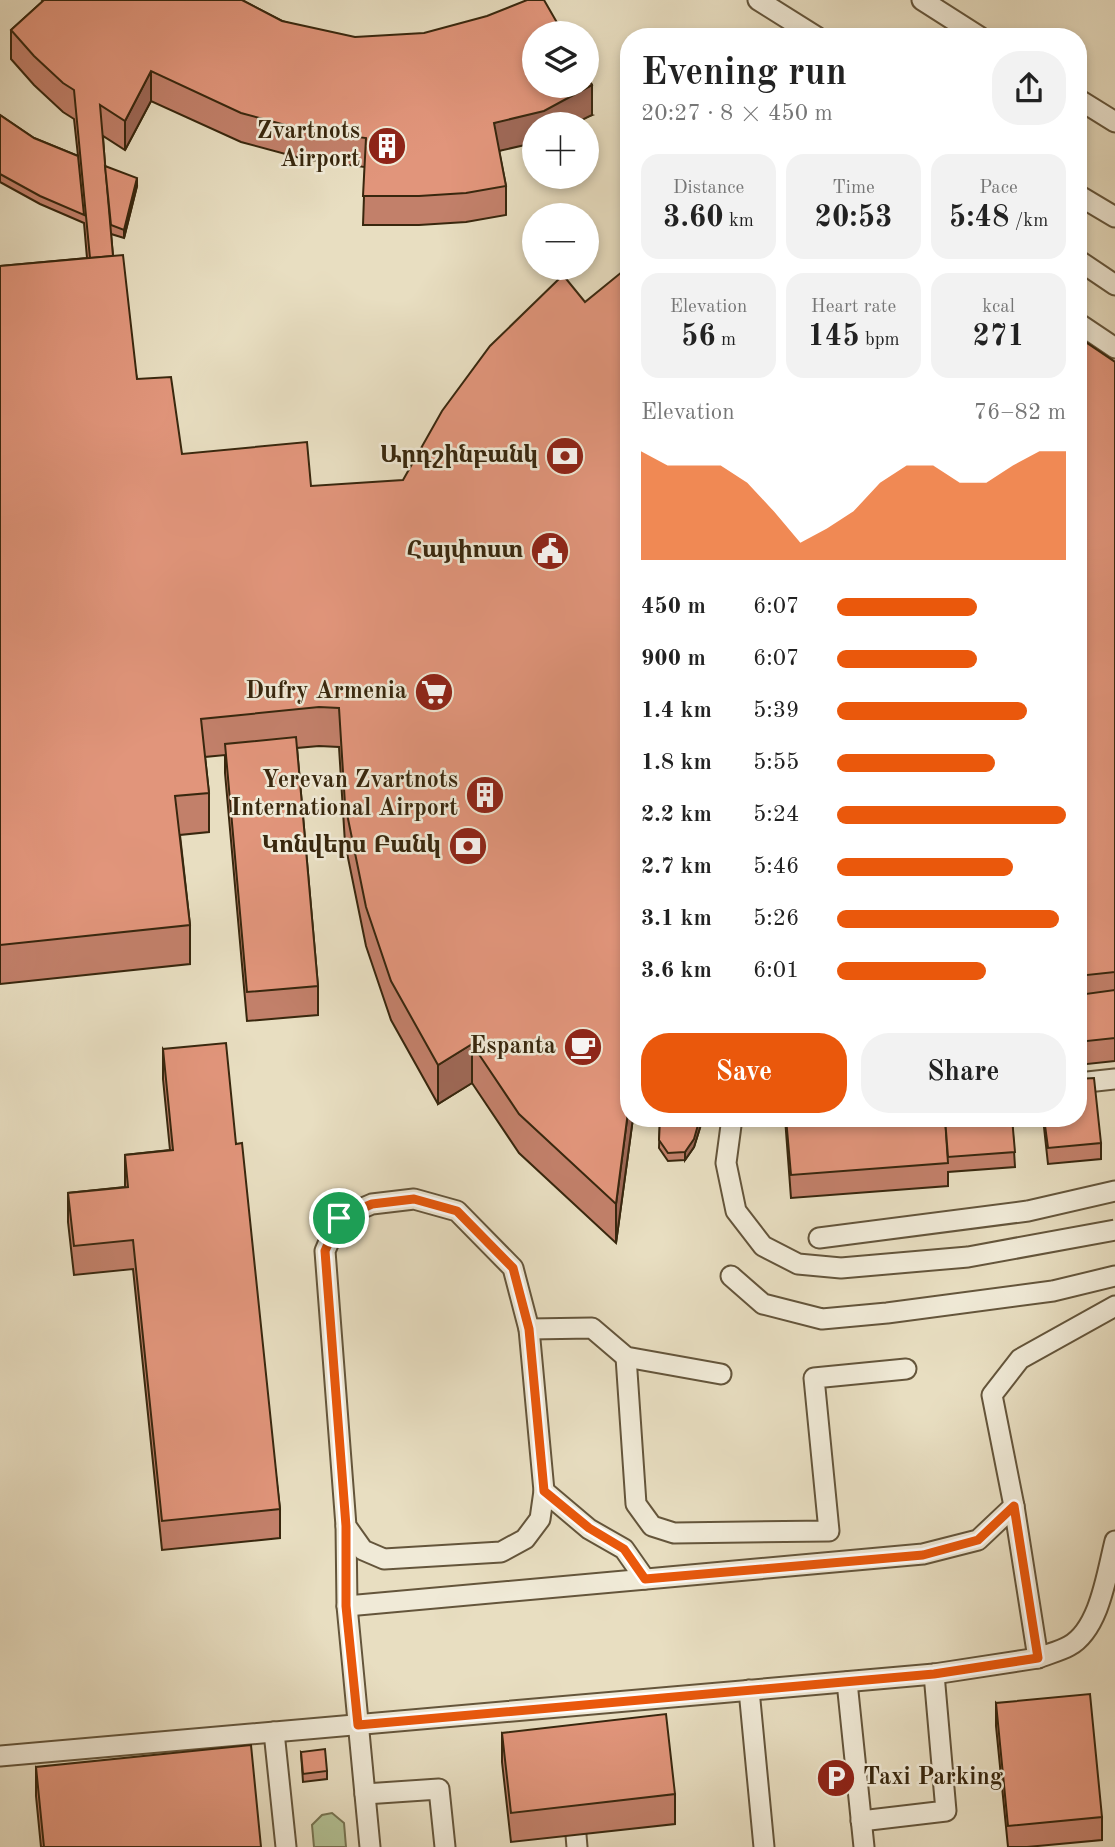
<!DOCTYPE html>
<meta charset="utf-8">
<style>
:root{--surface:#fff;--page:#f2f2f2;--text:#222;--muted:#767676;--accent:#ea580c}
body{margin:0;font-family:"Old Standard TT","Noto Serif Armenian",serif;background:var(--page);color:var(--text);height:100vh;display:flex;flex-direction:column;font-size:26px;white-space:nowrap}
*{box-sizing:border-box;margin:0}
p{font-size:23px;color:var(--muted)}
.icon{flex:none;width:38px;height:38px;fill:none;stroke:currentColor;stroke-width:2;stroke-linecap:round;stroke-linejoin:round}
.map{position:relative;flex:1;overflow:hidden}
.panel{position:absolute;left:620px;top:28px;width:467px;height:1099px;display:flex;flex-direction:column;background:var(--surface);border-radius:28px;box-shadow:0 4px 10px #0003}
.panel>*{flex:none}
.buttons{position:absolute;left:522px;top:21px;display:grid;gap:14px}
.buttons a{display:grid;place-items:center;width:77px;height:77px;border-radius:50%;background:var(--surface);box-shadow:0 4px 10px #0003;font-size:35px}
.pin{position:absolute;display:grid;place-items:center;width:60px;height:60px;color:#fff;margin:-30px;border:4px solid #fff;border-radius:50%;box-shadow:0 2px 7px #0007}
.round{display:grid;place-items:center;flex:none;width:74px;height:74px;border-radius:28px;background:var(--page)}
.headline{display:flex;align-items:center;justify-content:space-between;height:119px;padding:0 21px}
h1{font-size:38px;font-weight:800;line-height:52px}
.figures{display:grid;grid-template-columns:repeat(3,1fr);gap:10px;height:119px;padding:7px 21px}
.figures div{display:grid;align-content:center;border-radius:18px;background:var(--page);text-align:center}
.figures b{font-size:30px;font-weight:800}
.figures small{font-size:19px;font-weight:400}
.figures p{font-size:19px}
.chart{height:196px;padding:14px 21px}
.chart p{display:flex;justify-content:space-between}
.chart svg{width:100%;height:126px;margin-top:7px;fill:var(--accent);opacity:.7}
.primary-button{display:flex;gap:14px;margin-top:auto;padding:14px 21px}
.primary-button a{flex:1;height:80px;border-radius:28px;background:var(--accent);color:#fff;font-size:28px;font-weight:800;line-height:80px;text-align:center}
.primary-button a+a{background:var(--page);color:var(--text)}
ul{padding:0 21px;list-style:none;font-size:23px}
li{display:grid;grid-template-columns:112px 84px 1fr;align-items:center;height:52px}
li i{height:18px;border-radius:9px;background:var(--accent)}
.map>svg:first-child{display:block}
</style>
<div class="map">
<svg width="1115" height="1847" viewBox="0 0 1115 1847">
<rect width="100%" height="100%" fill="#e8dec1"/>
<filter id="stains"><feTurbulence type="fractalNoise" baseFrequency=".00286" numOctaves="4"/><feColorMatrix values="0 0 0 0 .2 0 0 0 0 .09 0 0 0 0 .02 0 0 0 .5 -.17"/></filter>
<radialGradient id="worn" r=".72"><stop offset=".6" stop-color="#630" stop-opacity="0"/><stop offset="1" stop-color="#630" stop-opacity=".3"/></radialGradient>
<path fill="#b3c295" stroke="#767452" stroke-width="2" d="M332,1813L344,1823L346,1847H314L312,1825L322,1815Z"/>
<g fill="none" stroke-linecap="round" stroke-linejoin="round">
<g stroke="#64553b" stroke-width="23">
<g id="lane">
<path d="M758,0L817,37"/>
<path d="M922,0L980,37"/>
<path d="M1078,99L1115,122"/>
<path d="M1078,195L1115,217"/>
<path d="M1078,260L1115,285"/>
<path d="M1078,323L1115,348"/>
<path d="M1078,1083L1115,1079"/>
<path d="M414,1199L457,1211L513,1268L529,1329L544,1491L540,1519L525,1539L501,1552L384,1559L363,1550L346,1526L325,1251L339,1218L372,1204Z"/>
<path d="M819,1238L1028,1211L1115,1191"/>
<path d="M731,1276L763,1304L822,1319L887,1313L1053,1291L1115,1276"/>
<path d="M529,1329L592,1328L626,1357L721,1374"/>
<path d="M626,1357L636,1504L652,1526L674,1533L829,1531L814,1378L906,1369"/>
<path d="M544,1491L589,1529L624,1549L645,1579"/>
<path d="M1014,1506L1038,1658C1048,1654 1060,1651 1069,1646C1100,1629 1107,1572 1115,1541"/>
<path d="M346,1526L347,1606L370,1847"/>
<path d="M347,1606L923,1554L978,1540L1014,1506L992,1395L1020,1359L1115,1306"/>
<path d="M847,1682L864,1847"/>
<path d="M749,1690L764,1847"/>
<path d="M274,1732L286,1847"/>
<path d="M0,1756L934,1674L1038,1658"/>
<path d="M365,1794L439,1789L445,1847"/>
<path d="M861,1821L946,1811L934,1674"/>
<path d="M576,1835L577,1847"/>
</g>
</g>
<use href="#lane" stroke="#f0ead7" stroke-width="19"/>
<g stroke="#64553b" stroke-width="23" stroke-linecap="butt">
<path id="lane-bridge" d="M732,1118L726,1163L736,1211L763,1246L798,1264L841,1268L968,1257L1115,1230"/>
</g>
<use href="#lane-bridge" stroke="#f0ead7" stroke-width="19"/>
</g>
<g fill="#c2806a" stroke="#38270e" stroke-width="2">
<path d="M42,0H242L282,21L592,115L499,151L506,186V215L466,222L419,225H363L365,167L304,159L241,142L151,101L125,150L103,136L105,166L137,186L124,238L111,234L113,256L137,379L182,454L311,486L628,1118H633L616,1243L519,1153L472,1083L438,1104L391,1020L366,946L345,843L339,747L319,746L297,748L318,986V1015L247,1021L225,773V755L205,757L209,793V832L180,835L190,925V964L0,984V266L87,258L84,223L40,204L0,182V115L34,138L78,156L74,119L63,112L34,85L11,59V30L43,1Z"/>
<path d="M1078,337L1115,362V1061L1078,1065Z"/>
<path d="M163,1049L236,1144L280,1509V1538L162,1550L133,1269L74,1275L68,1222V1193L125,1187V1155L170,1150L163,1079Z"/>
<path d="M660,1118H703L694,1147L685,1160L668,1161L659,1148Z"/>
<path d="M785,1118H1012L1015,1167L948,1172V1186L791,1198Z"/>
<path d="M1043,1118H1078L1101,1143V1159L1048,1164Z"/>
<path d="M996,1703L1102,1817V1840L1027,1847H1008L996,1726Z"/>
<path d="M502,1733L675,1794V1824L511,1842L502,1762Z"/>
<path d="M301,1752L327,1771V1779L303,1782Z"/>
<path d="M36,1767L261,1847H41L36,1796Z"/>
</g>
<g fill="#9e6856" stroke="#38270e" stroke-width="2">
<path d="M151,71V101L125,150V121Z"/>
<path d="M592,85V115L574,124H534V143L494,152V123Z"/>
<path d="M137,178V186L124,238V230Z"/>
<path d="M472,1044V1083L438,1104V1065Z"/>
<path d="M628,1112V1118H633L616,1243V1204Z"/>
<path d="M700,1118H703L694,1147L685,1160V1152Z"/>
</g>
<g fill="#e1957b" stroke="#38270e" stroke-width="2">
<path d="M44,0H242L282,21L355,37L424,33L487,16L527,0H544L563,33H534V86H586V75L592,85L544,111L494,123L506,186L466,193L419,196H363L366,138L304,130L241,113L151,71L125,121L100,105L113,256L90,258L74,90L63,83L34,56L11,30Z"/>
<path d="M0,115L34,138L78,156L84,215L40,196L0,174Z"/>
<path d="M105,166L137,178L124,230L111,225Z"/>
<path d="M123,255L137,379L171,377L182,454L307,442L311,486L403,480L442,411L490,346L563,275L585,302L628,267V1112L616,1204L519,1114L472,1044L438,1065L391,981L366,907L345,804L339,708L319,707L201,719L209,793L175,796L190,925L0,945V266Z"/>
<path d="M1078,337L1115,362V972L1078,976Z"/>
<path d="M296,737L318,986L247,992L225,744Z"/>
<path d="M1115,990V1038L1078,1042V995Z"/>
<path d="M226,1043L236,1144L242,1143L280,1509L162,1521L133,1240L74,1246L68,1193L128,1187L125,1155L173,1150L163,1049Z"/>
<path d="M1094,1078L1101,1143L1048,1148L1044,1118H1078V1079Z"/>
<path d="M660,1118H700L694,1139L685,1152L668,1153L659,1140Z"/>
<path d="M786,1118H945L948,1163L791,1175Z"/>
<path d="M945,1118H1012L1015,1152L948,1157Z"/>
<path d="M1090,1694L1102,1817L1008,1826L996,1703Z"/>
<path d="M666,1714L675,1794L511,1813L502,1733Z"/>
<path d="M251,1745L261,1847H44L36,1767Z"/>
<path d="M325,1749L327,1771L303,1774L301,1752Z"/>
</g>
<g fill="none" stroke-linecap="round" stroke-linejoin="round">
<g stroke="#fff" stroke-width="14">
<path id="route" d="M414,1199L457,1211L513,1268L529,1329L544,1491L589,1528L624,1549L645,1579L923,1555L978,1540L1014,1506L1038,1658L934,1674L358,1725L346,1606V1526L325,1251L339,1218L372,1204Z"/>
</g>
<use href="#route" stroke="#ea580c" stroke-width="9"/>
</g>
<defs>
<g id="building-disc" transform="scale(2.0125)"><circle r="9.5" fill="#8f2418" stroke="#f0ead7"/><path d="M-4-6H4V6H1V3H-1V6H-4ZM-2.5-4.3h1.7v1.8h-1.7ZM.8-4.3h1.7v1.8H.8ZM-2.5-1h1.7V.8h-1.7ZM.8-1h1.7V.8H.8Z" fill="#fff"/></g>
<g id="bank-disc" transform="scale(2.0125)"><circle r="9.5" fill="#8f2418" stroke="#f0ead7"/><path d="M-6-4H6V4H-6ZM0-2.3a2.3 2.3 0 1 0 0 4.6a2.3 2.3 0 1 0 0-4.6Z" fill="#fff"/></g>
<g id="civic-disc" transform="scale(2.0125)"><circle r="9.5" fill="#8f2418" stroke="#f0ead7"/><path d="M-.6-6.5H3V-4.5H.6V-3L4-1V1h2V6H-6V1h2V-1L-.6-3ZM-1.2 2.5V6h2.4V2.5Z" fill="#fff"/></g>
<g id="supermarket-disc" transform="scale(2.0125)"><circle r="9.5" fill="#8f2418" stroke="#f0ead7"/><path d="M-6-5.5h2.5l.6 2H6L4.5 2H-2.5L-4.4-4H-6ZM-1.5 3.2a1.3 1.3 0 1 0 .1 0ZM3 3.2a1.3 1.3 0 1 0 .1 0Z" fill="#fff"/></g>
<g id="cafe-disc" transform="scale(2.0125)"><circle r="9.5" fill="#8f2418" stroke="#f0ead7"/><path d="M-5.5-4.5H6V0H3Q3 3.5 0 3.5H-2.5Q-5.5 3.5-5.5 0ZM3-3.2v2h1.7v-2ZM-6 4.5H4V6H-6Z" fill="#fff"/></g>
<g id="parking-disc" transform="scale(2.0125)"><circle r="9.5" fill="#8f2418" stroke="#f0ead7"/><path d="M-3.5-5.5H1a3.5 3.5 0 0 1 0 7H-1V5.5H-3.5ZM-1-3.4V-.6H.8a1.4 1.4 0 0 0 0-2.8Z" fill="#fff"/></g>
</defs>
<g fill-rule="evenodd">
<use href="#building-disc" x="387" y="146"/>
<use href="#bank-disc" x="565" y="456"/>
<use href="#civic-disc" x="550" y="551"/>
<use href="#supermarket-disc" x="434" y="692"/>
<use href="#building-disc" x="485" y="795"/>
<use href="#bank-disc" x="468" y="846"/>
<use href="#cafe-disc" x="583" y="1047"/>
<use href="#parking-disc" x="836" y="1778"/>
</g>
<g text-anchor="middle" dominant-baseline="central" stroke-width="5" stroke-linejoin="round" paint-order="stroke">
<g font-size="24" font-weight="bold" fill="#38270e" stroke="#f0ead7" text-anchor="end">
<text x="360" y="132">Zvartnots<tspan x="360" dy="28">Airport</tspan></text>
<text x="538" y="456">Արդշինբանկ</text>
<text x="523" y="551">Հայփոստ</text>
<text x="407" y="692">Dufry Armenia</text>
<text x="458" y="781">Yerevan Zvartnots<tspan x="458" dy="28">International Airport</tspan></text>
<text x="441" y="846">Կոնվերս Բանկ</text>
<text x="556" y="1047">Espanta</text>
<text x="863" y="1778" text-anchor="start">Taxi Parking</text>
</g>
</g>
<rect width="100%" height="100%" filter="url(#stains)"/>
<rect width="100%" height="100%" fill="url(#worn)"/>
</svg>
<div class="buttons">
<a><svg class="icon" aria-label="layers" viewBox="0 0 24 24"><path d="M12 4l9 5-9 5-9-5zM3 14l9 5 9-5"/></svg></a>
<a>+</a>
<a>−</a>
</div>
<div class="pin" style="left:339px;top:1218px;background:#1e9e55"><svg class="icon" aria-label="arrive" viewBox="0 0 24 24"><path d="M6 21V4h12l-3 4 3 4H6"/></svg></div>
<section class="panel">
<div class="headline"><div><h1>Evening run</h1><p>20:27 · 8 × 450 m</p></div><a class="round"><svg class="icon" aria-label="share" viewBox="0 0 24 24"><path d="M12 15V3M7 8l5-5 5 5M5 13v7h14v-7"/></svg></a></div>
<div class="figures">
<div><p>Distance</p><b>3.60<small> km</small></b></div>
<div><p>Time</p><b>20:53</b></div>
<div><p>Pace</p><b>5:48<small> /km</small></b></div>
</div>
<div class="figures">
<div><p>Elevation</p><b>56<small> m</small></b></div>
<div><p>Heart rate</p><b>145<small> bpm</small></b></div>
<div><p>kcal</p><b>271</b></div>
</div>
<div class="chart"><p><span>Elevation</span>76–82 m</p>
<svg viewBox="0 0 160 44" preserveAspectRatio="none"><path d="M0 44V6L10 11L20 11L30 11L40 17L50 27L60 38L70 33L80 27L90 17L100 11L110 11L120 17L130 17L140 11L150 6L160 6V44z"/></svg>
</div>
<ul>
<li><b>450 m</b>6:07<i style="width:61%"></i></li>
<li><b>900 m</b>6:07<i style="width:61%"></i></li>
<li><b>1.4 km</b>5:39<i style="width:83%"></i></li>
<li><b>1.8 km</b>5:55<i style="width:69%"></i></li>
<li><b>2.2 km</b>5:24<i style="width:100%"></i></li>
<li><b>2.7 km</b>5:46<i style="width:77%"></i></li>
<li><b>3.1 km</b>5:26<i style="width:97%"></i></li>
<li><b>3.6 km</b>6:01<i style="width:65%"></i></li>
</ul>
<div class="primary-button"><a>Save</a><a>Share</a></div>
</section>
</div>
